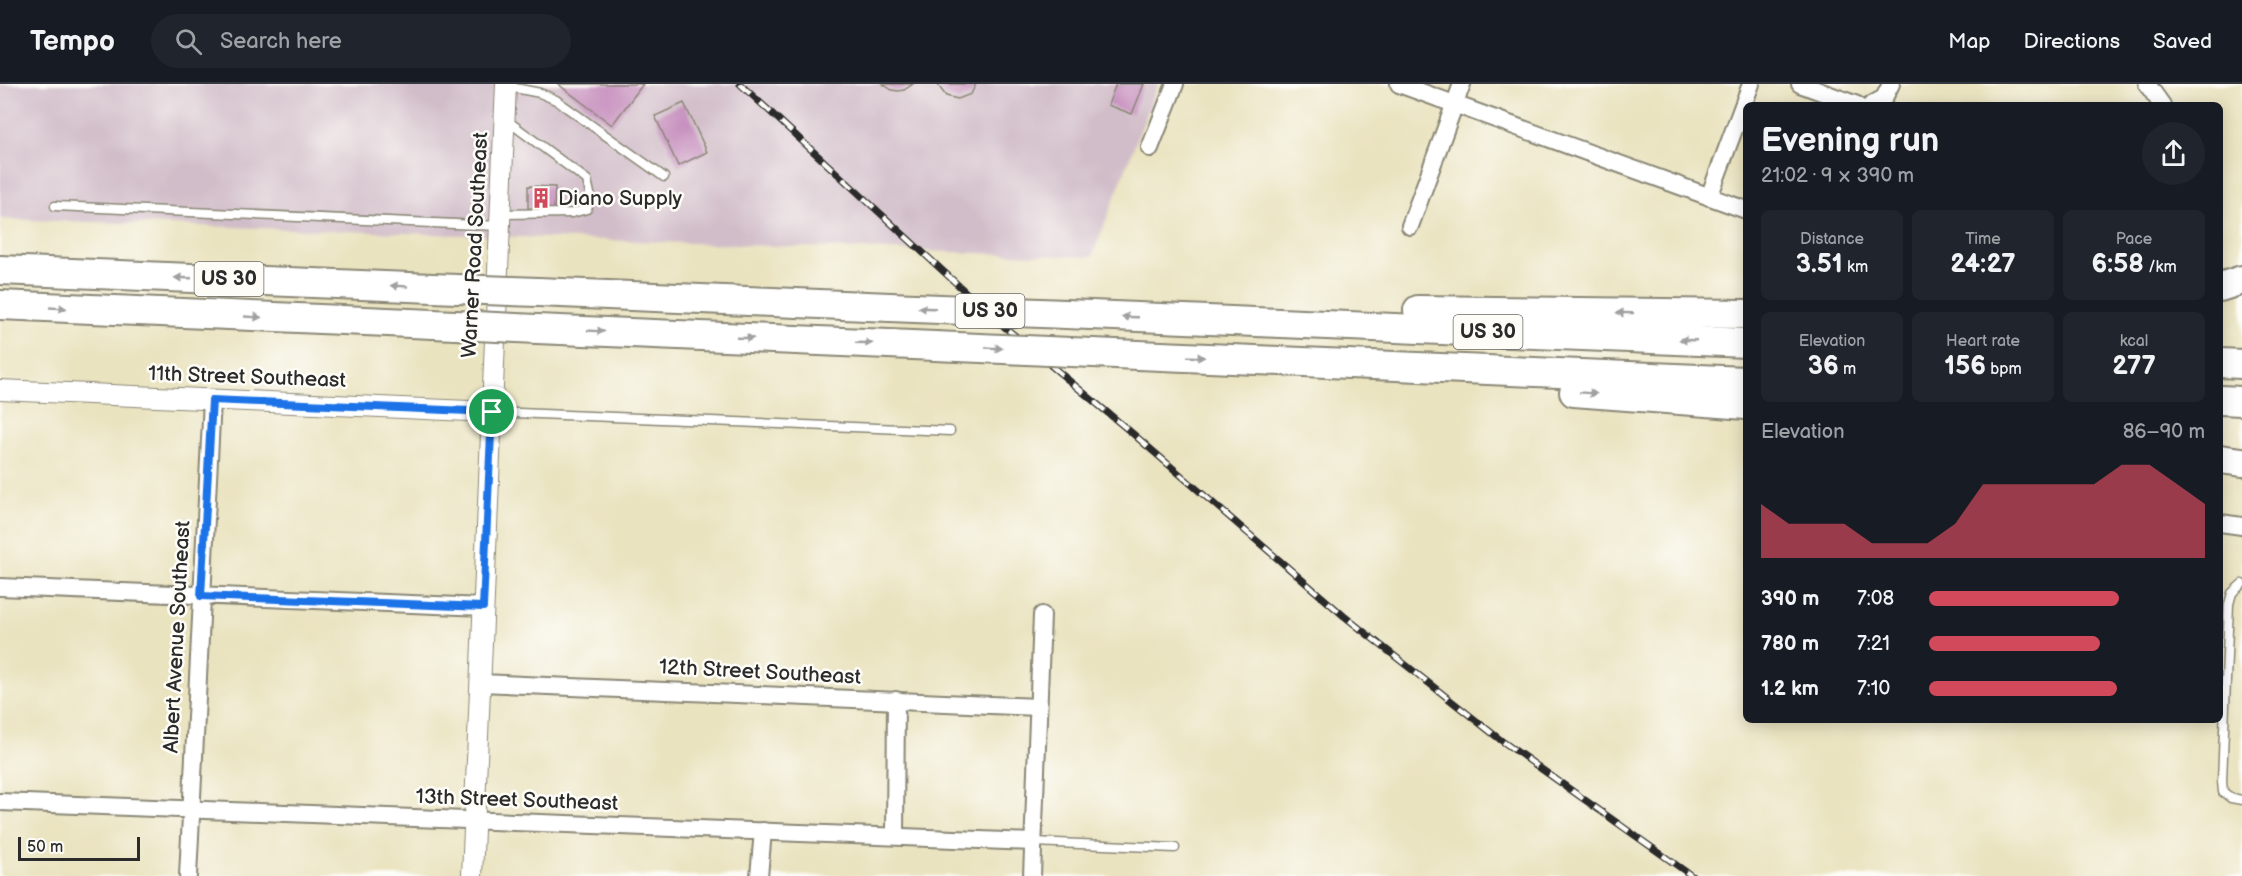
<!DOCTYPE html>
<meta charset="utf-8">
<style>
:root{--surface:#171b24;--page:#20242c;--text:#f1f3f6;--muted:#9ea1a6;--line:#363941;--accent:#d1495b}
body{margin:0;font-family:"Balsamiq Sans",sans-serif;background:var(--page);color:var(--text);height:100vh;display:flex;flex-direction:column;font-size:22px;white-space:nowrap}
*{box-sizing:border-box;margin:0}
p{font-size:20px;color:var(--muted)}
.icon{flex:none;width:33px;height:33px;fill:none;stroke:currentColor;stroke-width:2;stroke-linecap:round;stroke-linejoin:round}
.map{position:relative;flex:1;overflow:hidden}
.sheet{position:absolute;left:1743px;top:18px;width:480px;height:621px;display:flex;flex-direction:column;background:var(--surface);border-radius:9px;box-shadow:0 3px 15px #0003}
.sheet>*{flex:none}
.scale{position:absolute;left:18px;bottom:15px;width:122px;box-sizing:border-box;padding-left:6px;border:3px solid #2b2b2b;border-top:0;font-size:16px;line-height:21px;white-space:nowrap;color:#2b2b2b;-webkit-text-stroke:4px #fdfcf7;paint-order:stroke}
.pin{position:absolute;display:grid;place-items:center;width:51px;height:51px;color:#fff;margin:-26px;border:3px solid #fff;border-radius:50%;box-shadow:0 2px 6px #0007}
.round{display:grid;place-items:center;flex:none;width:63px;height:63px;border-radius:32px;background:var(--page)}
.summary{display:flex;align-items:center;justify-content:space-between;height:102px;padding:0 18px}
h1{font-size:33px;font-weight:800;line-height:45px}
.figures{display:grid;grid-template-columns:repeat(3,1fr);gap:9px;height:102px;padding:6px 18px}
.figures div{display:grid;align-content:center;border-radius:9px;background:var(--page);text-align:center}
.figures b{font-size:26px;font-weight:800}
.figures small{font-size:16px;font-weight:400}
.figures p{font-size:16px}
.chart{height:168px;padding:12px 18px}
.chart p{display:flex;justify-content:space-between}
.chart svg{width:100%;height:108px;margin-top:6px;fill:var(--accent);opacity:.7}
ul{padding:0 18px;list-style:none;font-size:20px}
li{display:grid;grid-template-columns:96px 72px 1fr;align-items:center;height:45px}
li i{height:15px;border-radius:8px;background:var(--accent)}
header{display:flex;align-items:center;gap:36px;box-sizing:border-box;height:84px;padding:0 30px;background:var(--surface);border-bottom:2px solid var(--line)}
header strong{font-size:28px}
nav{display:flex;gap:33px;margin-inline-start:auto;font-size:21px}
.search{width:420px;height:54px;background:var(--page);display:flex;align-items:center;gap:15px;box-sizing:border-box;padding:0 21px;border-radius:33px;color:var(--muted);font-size:22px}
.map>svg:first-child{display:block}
</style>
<header>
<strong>Tempo</strong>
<div class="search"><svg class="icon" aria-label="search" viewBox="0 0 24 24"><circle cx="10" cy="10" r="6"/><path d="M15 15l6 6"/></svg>Search here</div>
<nav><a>Map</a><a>Directions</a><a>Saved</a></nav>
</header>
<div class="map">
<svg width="2242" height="792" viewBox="0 0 2242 792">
<rect width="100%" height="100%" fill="#fdfcf7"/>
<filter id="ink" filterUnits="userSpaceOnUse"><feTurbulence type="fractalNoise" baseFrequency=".0167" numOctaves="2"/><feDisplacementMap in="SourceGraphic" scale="12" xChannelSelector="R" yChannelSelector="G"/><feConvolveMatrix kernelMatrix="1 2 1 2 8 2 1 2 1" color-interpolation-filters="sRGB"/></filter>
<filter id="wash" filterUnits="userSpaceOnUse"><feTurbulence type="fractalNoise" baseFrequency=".008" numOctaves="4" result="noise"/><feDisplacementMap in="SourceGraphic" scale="24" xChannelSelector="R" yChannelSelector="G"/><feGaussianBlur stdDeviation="1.35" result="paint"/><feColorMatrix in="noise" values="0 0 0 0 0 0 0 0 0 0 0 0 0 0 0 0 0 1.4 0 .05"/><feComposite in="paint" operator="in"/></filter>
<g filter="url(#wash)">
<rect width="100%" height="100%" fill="#eae3c0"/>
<path fill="#d1bdc9" d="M0,0H1158L1092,173L0,135Z"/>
<g id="blocks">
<g fill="#c791bf">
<path d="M558,0H643L612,41Z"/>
<path d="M883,0H913L904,6L898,7L892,6Z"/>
<path d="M937,0H976L971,10L958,15L946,12Z"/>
<path d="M1116,0H1144L1132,30L1108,21Z"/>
<path d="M684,19L707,68L678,82L655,32Z"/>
<path d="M528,102L555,103L554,125L528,124Z"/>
</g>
</g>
</g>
<g filter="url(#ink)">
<use href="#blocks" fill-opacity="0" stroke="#8a8776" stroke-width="1.5"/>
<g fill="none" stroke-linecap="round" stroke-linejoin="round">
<g stroke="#8a8776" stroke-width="11">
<g id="service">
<path d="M505,2L540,9L556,16L664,93"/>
<path d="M55,122L500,142"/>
<path d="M500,130L572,129L587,125L591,114L587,96L505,35"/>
<path d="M492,328L950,347"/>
<path d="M2242,500L2232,509L2229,520L2222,697L2223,708L2231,714L2242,716"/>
<path d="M1033,758L1175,764"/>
</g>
</g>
<g stroke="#8a8776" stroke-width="20">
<g id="minor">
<path d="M1399,0L1746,126"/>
<path d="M1800,0L1857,21"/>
<path d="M2147,0L2162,21"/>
<path d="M1871,21L1884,14L1891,0"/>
<path d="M1150,64L1175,0"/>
<path d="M1709,113L1751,0"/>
<path d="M1410,142L1462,0"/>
<path d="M2220,439L2242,442"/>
<path d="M0,503L484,523"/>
<path d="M480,599L1038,623"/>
<path d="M0,718L1033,758"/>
<path d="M895,751L896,616"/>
<path d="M188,792L212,316"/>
<path d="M759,792L763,747"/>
<path d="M1032,792L1042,531"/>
</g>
</g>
<g stroke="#8a8776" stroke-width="22">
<g id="tertiary">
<path d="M0,306L491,328"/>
<path d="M472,792L506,0"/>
</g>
</g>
<g stroke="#8a8776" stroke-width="32">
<g id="motorway">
<path d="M0,186L457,205"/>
<path d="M2220,203L2242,196"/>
<path d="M538,208L890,223"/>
<path d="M0,221L455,241"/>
<path d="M1418,226L1746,230"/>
<path d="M1091,231L1746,259"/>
<path d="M537,245L935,262"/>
<path d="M1138,271L1746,297"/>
<path d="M2220,279L2242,280"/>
<path d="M1574,308L1746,321"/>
<path d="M2220,316L2242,317"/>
<path d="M2220,375L2242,378"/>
</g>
</g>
<use href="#service" stroke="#fff" stroke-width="8"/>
<use href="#minor" stroke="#fff" stroke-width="16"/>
<use href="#tertiary" stroke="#fff" stroke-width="20"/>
<use href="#motorway" stroke="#fff" stroke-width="28"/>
<g stroke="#2b2b2b" stroke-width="7">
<path id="rail" d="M740,0L995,235L1132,349L1344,532L1502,657L1692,792"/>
</g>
<use href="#rail" stroke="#fdfcf7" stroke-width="4.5" stroke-dasharray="14" stroke-linecap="butt"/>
<g stroke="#8a8776" stroke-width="32" stroke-linecap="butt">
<g id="motorway-bridge">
<path d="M457,205L538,208"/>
<path d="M890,223L1091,231"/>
<path d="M455,241L537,245"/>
<path d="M935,262L1138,271"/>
</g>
</g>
<use href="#motorway-bridge" stroke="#fff" stroke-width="28"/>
</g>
<defs><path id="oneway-solid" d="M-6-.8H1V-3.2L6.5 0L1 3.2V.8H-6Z" transform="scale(1.5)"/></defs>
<g fill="#a0a0a0">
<use href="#oneway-solid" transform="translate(183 194) rotate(-178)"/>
<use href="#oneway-solid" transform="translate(399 202) rotate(-177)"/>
<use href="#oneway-solid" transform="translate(58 224) rotate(3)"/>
<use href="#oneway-solid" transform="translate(927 224) rotate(-178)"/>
<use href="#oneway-solid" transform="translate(1625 229) rotate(-179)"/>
<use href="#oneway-solid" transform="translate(253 233) rotate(3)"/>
<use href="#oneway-solid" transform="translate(1130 233) rotate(-178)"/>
<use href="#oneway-solid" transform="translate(596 247) rotate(3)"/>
<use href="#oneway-solid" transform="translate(745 254) rotate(2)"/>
<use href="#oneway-solid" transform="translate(1688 256) rotate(-178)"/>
<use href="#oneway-solid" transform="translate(864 259) rotate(2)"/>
<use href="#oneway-solid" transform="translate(994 264) rotate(3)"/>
<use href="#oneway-solid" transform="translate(1196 273) rotate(2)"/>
<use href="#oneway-solid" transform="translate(1588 309) rotate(4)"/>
</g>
</g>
<g fill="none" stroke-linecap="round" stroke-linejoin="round" filter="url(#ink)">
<g stroke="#fff" stroke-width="12">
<path id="route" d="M212,316L492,328L483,523L201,512Z"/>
</g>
<use href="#route" stroke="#1a73e8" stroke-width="8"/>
</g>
<defs>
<g id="building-bare" transform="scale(1.62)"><path d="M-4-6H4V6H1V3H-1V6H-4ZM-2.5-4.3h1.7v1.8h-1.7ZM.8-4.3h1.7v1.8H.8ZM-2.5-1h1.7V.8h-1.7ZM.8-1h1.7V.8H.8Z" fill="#d1495b" stroke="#fdfcf7" stroke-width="2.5" paint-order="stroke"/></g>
</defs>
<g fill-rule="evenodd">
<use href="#building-bare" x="541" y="114"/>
</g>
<g text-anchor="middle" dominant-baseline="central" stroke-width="5" stroke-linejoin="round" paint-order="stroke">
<g fill="#fdfcf7" stroke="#6a6a68" stroke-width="1.5">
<rect x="194.5" y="178" width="69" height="34" rx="4.5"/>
<rect x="955.5" y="210" width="69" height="34" rx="4.5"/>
<rect x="1453.5" y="231" width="69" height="34" rx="4.5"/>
</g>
<g font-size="20" font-weight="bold" fill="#2b2b2b">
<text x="229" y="195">US 30</text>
<text x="990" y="227">US 30</text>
<text x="1488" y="248">US 30</text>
</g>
<g font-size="21" fill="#2b2b2b" stroke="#fdfcf7" text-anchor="start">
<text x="558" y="114">Diano Supply</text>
</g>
<g font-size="21" fill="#2b2b2b" stroke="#fdfcf7">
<text transform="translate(475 161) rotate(-87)">Warner Road Southeast</text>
<text transform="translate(247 293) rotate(2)">11th Street Southeast</text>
<text transform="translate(177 553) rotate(-87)">Albert Avenue Southeast</text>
<text transform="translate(760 588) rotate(3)">12th Street Southeast</text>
<text transform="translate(517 716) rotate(2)">13th Street Southeast</text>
</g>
</g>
</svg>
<div class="scale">50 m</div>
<div class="pin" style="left:492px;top:328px;background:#1e9e55"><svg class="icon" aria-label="arrive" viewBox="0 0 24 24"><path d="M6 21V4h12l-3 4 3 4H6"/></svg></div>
<section class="sheet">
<div class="summary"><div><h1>Evening run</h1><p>21:02 · 9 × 390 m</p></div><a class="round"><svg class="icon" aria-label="share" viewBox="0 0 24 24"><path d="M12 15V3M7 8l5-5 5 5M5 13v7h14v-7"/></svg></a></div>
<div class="figures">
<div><p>Distance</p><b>3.51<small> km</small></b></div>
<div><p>Time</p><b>24:27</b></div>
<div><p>Pace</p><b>6:58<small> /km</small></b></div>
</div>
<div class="figures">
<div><p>Elevation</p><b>36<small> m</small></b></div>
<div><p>Heart rate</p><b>156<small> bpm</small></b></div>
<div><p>kcal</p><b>277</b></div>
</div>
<div class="chart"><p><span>Elevation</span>86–90 m</p>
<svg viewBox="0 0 160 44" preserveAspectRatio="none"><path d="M0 44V22L10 30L20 30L30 30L40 38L50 38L60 38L70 30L80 14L90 14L100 14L110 14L120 14L130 6L140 6L150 14L160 22V44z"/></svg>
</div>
<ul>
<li><b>390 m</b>7:08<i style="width:69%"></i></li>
<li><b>780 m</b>7:21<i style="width:62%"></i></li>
<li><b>1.2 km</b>7:10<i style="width:68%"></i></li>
</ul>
</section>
</div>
